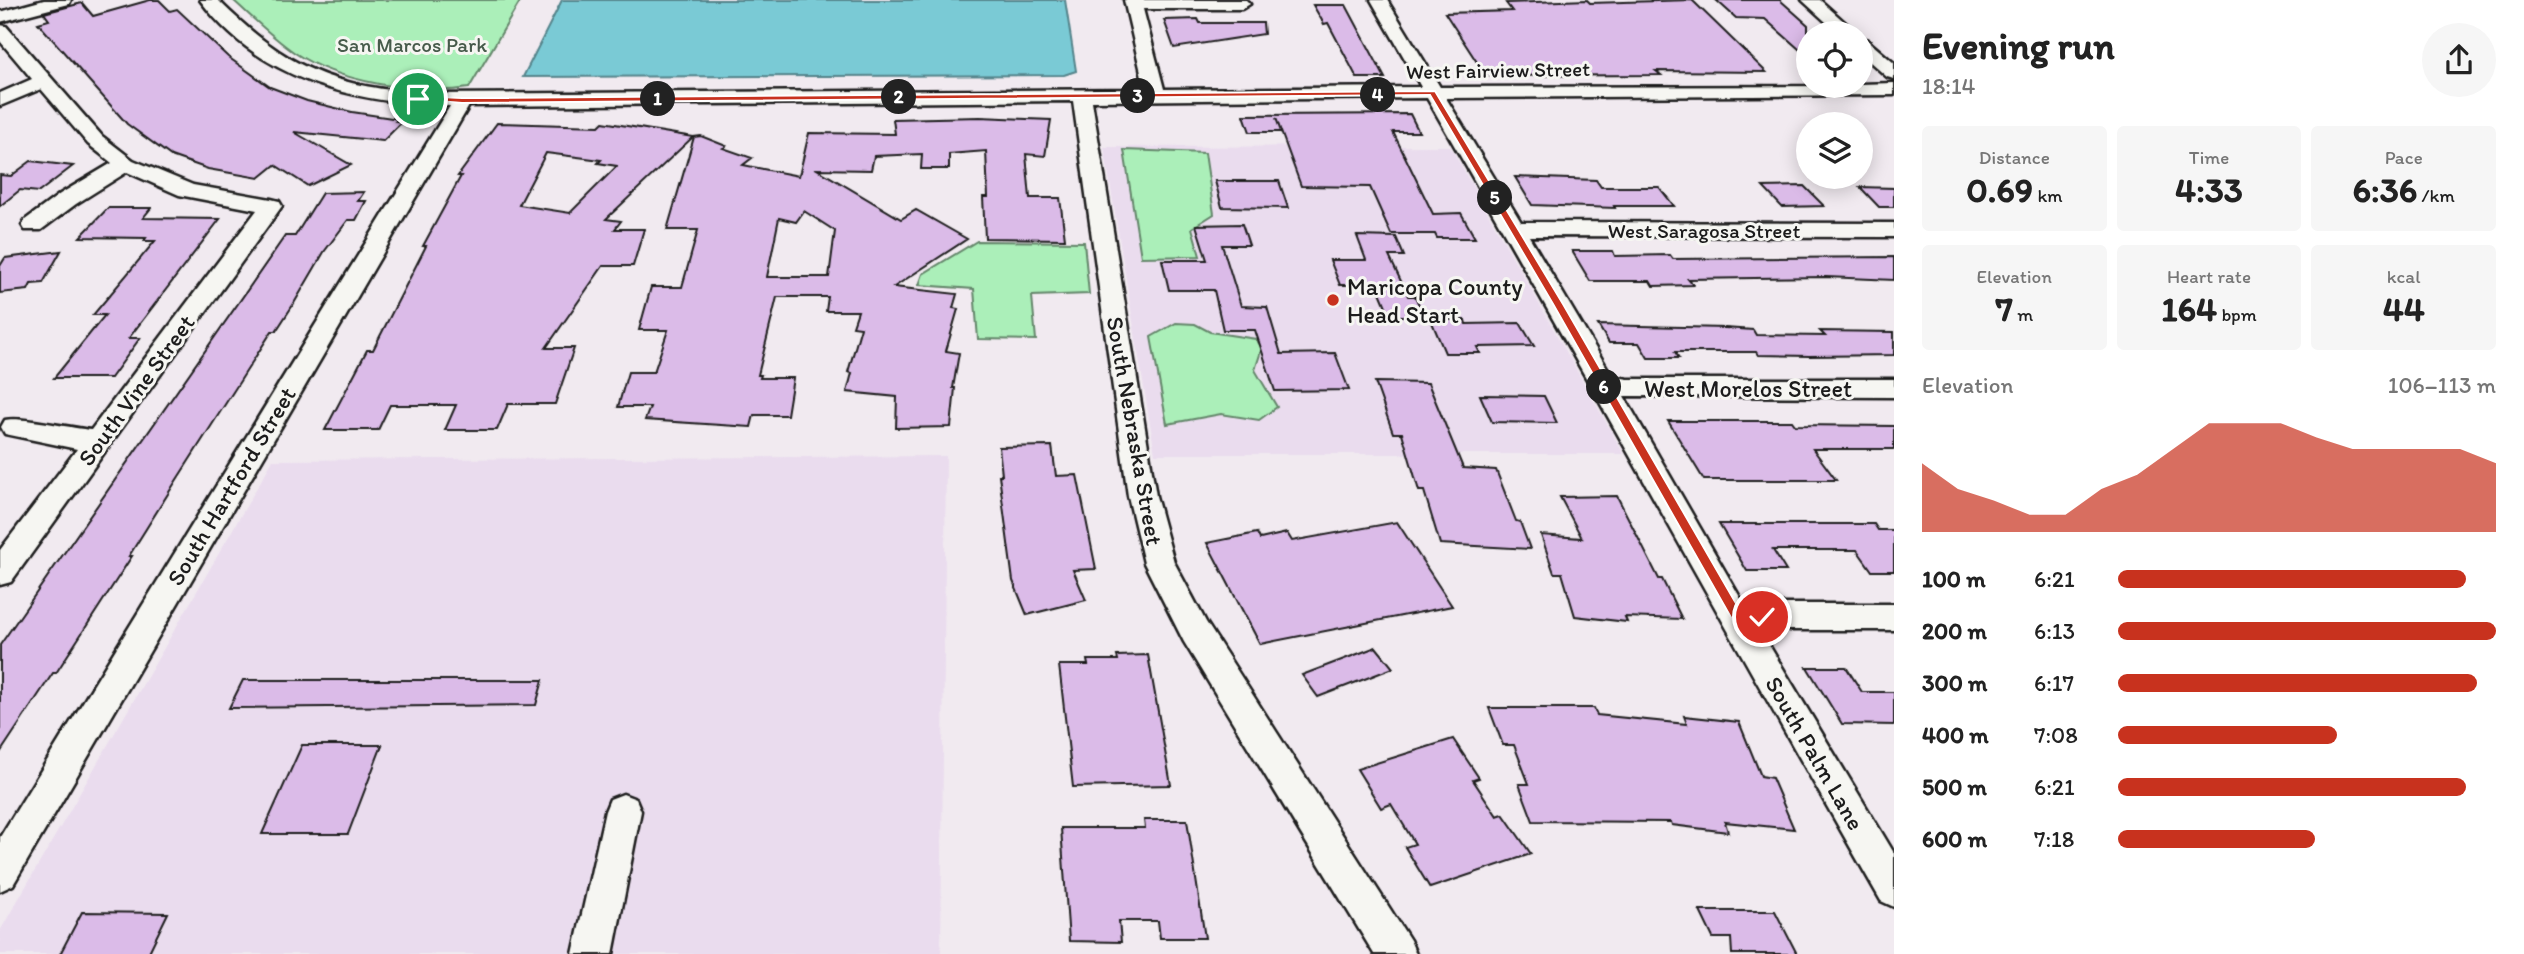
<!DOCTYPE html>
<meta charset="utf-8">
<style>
:root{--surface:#fff;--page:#f6f6f6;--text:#222;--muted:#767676;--accent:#c8321e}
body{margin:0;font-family:Itim,sans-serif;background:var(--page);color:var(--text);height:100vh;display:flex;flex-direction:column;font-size:26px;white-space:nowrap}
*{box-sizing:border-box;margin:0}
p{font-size:23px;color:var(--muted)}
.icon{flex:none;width:38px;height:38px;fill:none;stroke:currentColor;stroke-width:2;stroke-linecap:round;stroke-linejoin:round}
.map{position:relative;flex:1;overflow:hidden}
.drawer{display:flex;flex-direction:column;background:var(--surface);width:630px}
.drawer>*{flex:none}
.buttons{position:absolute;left:1796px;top:21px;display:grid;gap:14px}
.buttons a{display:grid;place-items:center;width:77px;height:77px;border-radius:50%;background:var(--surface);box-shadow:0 4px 18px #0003;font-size:35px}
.pin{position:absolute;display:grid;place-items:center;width:60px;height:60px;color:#fff;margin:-30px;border:4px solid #fff;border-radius:50%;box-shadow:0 2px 7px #0007}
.km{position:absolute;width:35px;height:35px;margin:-18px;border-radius:50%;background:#222;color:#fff;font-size:19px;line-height:35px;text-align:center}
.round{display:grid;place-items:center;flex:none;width:74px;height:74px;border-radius:37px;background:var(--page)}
.headline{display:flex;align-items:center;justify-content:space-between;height:119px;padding:0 28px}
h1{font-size:38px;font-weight:700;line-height:52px}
.stats{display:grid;grid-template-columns:repeat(3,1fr);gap:10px;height:119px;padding:7px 28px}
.stats div{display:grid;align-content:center;border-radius:7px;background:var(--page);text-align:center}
.stats b{font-size:35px;font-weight:700}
.stats small{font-size:19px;font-weight:400}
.stats p{font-size:19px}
.chart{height:196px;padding:14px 28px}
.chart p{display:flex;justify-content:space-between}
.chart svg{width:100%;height:126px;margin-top:7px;fill:var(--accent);opacity:.7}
ul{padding:0 28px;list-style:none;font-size:23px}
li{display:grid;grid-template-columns:112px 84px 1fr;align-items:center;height:52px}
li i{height:18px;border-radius:9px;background:var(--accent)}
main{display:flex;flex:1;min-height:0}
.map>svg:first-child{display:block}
</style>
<main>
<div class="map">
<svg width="1894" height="954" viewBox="0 0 1894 954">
<rect width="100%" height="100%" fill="#f1eaf0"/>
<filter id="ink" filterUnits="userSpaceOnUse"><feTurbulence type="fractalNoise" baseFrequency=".0143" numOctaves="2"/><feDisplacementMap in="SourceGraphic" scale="14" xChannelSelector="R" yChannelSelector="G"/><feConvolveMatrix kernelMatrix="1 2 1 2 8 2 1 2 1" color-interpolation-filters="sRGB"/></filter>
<g filter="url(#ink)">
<g fill="#eadcee">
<path d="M1450,146L1624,454H1155L1104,147Z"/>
<path d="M946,456L941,954H0V931L273,460Z"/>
</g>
<g fill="#abefb9" stroke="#64866a" stroke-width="2">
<path d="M233,0H521L469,88C420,96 336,81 295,53C273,38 253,18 233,0Z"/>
<path d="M1124,150L1205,153L1214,214L1192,228L1200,256L1141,257Z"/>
<path d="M977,241L1084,242L1089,294L1032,296L1036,340L978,339L974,289L919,285L923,274Z"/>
<path d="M1176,323L1195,324L1210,332L1256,339L1262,348L1255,370L1277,407L1259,420L1221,414L1167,424L1151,337Z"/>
</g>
<path fill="#7acad5" stroke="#54848b" stroke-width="2" d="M562,0H1065L1076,71L1064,75L523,77Z"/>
<g fill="#dbbbe8" stroke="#1c1c1c" stroke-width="2" fill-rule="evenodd">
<path d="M150,0H159L170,11L177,9L228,57L270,87L307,101L352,112L399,119L396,121L402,122L383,141L294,132L351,165L308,186L275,165L259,178L208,169L171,156L127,124L38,23L49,20L44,13L82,3L93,16Z"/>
<path d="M1587,0L1590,3L1692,0L1766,72L1656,71L1661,75L1486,76L1445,13L1512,11L1506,3Z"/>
<path d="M1716,0H1780L1808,25V57L1765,19L1736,18Z"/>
<path d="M1313,5H1346L1385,78H1357L1328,23L1324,24Z"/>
<path d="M1198,19L1200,23H1263L1264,34L1174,48L1164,20Z"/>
<path d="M1410,114L1419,132H1393L1433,214L1461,213L1475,238H1437L1435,234H1391L1370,187L1301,186L1276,118L1281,132H1250L1244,115Z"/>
<path d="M980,117L1051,120L1045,156L1026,154L1030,198H1060L1065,239L985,238L983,197H988L986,151L949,154V169H921L922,154L874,156L871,170L817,169L901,219L916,210L967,239L894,287L957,294L953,308L958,309L946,351L959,353L953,388H955L951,427L896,428L897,397L847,392L852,373L848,372L861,327L853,326L858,311H826L828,297H777L758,375H761L760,378H793L787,415H754L751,427L645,420L650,407H618L628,372H654L668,330H639L651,287H682L698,230H667L694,137L701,136L726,146L723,148L752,158L743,165L799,176L809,133L895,134L893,119ZM804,211L835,231L829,277H767L779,218L796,222Z"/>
<path d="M603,122L693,137L606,219L621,221L615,229H644L633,266H603L546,348H574L555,404H508L497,430H445L456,405H390L378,430H325L367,350H373L426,246H423L461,176H458L497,123L599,126ZM546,153L601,160L598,163L617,166L570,213L519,205Z"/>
<path d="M31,161L73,166L39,192L20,190L0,206V175L11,176Z"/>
<path d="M1515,177L1596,180L1601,187H1659L1674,206H1614L1615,208L1532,205Z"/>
<path d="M1215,181H1279L1288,208L1222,207Z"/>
<path d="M1804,186L1824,206L1782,207L1763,187Z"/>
<path d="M1860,187L1894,188V207H1879Z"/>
<path d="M364,192L358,201H366L356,220H348L324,252L293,305L276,331H272L176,481L129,556H132L56,673H53L0,753V645L285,236H295L322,193Z"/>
<path d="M108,208H151L143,218L220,219L129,338H140L111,378H54L105,315H93L155,241H144L146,238L80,237Z"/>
<path d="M1242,224L1249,245H1222L1241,306L1267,307L1281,354L1335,353L1349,390L1275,391L1255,330H1223L1214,290H1169L1162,260H1207L1196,225Z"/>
<path d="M1357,236L1396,237L1404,256H1389L1408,296H1415L1424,316H1390L1377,285H1340L1330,260H1366Z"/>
<path d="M61,251L43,283L31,284L28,290L0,293V266L5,258Z"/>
<path d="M1572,251H1613L1615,256L1670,255L1673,259L1894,257V280L1826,277L1688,279L1693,285L1653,286L1650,281H1590Z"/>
<path d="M1431,320H1465L1466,324L1520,323L1534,346L1477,347L1480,353H1445Z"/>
<path d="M1598,325L1725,328L1753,330L1756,335L1825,336L1820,331L1894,332V355L1809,356L1758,355L1756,352H1675L1679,358H1648L1639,343H1609Z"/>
<path d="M1375,382L1428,383L1463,468L1496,470L1516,521L1520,522L1530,549L1440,544L1424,491H1419L1402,433H1393Z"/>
<path d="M1480,395L1544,396L1557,423L1492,422Z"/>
<path d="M1668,421H1792L1795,425L1894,426V449H1813L1836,480H1704Z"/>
<path d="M1052,446L1056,476L1077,475L1096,569L1073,570L1086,600L1027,615L1013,581L999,475H1002L999,447Z"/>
<path d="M1617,496L1659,579H1662L1682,619L1625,617L1627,622L1575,616L1562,573H1554L1541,535L1582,538L1560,497Z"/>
<path d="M1397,522L1452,606L1260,644L1207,543L1257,533L1260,539L1287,533L1292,541Z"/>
<path d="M1719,524H1874L1878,530H1894V571H1872L1857,550H1773L1786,571H1747Z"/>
<path d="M1376,647L1393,668L1318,697L1302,675Z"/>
<path d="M1148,655L1171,785L1073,787L1059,665H1088L1087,660H1118L1117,656Z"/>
<path d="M1807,667H1846L1862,692H1894V725L1842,724Z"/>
<path d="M243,680H543L536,705L229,708Z"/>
<path d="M1489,708H1594L1597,715L1687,724L1684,716L1739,722L1761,776L1772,778L1794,829L1725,822L1728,832L1672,825L1671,822L1533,821L1519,784H1529L1514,745H1503Z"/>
<path d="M1453,739L1479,778L1473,780L1497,816L1503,814L1531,854L1430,888L1405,847L1415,844L1391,804L1381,808L1357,769Z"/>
<path d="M302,745H382L348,834H262Z"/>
<path d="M1144,820H1187L1205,938H1160L1158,921H1119L1121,942L1069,941L1061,828H1145Z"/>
<path d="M1700,911H1775L1797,954H1732L1731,938H1713Z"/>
<path d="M82,912L168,913L148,954H60Z"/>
</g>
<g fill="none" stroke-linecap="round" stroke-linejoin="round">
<g stroke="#1c1c1c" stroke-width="5">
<g id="minor">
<path d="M44,0H71L69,4L0,22V12Z"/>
<path d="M200,0H218C289,70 332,87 432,94L1145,89L1124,0H1246L1250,4L1242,9H1143L1164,89L1421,87L1371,0H1387L1440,87L1860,86V84L1894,83V95L1446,98L1521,222L1894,223V237L1529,236L1612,376L1628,379H1894V397L1624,396L1744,604H1894V630H1760L1894,853V907L1881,901C1728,634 1581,365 1427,98L1092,101L1156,496L1174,562L1206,622L1410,940L1416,954H1374L1184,642L1144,563L1128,496L1073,101L469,106L13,885L0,891V837L450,106C354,103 260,81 200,0Z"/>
<path d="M1802,0H1820L1857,33H1838Z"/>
<path d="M0,25L6,26L102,136L133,160L193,185L271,199L279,201L282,206L11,582L0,585V550L77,449L5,434L1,427L5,420C19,416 71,428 91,430L257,210L179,195L127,172L76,204L41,230H25L22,225L25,220L60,194L112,163L88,144L41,89L0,106V93L32,79L0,41Z"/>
<path d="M1860,38L1866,39L1894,63V79L1887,77L1860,53Z"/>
<path d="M623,794L636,799L641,811L613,954H573L605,811L610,799Z"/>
</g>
</g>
<use href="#minor" fill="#f6f6f2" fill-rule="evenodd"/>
</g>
</g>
<path fill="#c8321e" stroke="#fff" stroke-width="2" d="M1435,91L1563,304L1741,612L1766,613V621H1733L1553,304L1430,95L462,103L414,99L418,96L462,98Z"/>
<circle fill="#c8321e" stroke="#f6f6f2" stroke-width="2.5" cx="1333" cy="300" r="7"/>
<g text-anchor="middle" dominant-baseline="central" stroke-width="6" stroke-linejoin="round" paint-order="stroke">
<g font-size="21" fill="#475b4b" stroke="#f6f6f2">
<text x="412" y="44">San Marcos Park</text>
</g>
<g font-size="21" fill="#1c1c1c" stroke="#f6f6f2">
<text transform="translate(1498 70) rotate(-1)">West Fairview Street</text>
<text x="1704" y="230">West Saragosa Street</text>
</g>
<g font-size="24" fill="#1c1c1c" stroke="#f6f6f2" text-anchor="start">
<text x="1347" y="286">Maricopa County<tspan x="1347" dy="28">Head Start</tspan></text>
</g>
<g font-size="24" fill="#1c1c1c" stroke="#f6f6f2">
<text x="1748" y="388">West Morelos Street</text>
<text transform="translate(136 390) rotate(-54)">South Vine Street</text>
<text transform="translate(1135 431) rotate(80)">South Nebraska Street</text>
<text transform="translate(231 486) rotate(-59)">South Hartford Street</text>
<text transform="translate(1815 753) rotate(60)">South Palm Lane</text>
</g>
</g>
</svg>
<div class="buttons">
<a><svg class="icon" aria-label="locate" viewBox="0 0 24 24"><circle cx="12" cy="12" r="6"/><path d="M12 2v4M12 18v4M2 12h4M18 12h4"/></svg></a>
<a><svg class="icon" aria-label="layers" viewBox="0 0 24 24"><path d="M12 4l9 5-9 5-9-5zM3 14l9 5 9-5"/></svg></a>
</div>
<div class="pin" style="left:418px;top:99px;background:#1e9e55"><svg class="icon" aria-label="arrive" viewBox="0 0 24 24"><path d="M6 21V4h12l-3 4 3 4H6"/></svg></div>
<div class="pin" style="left:1762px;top:617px;background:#d93025"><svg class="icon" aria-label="check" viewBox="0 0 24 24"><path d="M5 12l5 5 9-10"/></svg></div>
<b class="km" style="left:658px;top:99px">1</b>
<b class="km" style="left:899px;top:97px">2</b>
<b class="km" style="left:1138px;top:96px">3</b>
<b class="km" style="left:1378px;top:95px">4</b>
<b class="km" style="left:1495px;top:198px">5</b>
<b class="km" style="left:1604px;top:387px">6</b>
</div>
<section class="drawer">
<div class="headline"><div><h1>Evening run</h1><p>18:14</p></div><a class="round"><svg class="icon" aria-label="share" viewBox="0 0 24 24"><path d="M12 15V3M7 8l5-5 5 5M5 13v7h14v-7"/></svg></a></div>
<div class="stats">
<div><p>Distance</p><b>0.69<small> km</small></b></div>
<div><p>Time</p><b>4:33</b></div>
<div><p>Pace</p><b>6:36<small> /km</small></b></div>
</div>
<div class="stats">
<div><p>Elevation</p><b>7<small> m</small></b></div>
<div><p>Heart rate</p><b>164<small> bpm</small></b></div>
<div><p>kcal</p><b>44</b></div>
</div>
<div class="chart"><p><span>Elevation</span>106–113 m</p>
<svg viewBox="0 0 160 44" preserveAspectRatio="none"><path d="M0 44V20L10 29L20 33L30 38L40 38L50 29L60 24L70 15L80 6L90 6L100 6L110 11L120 15L130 15L140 15L150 15L160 20V44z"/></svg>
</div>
<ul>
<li><b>100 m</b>6:21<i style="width:92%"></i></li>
<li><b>200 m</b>6:13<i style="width:100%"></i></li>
<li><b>300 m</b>6:17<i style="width:95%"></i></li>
<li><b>400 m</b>7:08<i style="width:58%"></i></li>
<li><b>500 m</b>6:21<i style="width:92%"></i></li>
<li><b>600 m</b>7:18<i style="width:52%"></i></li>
</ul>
</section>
</main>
